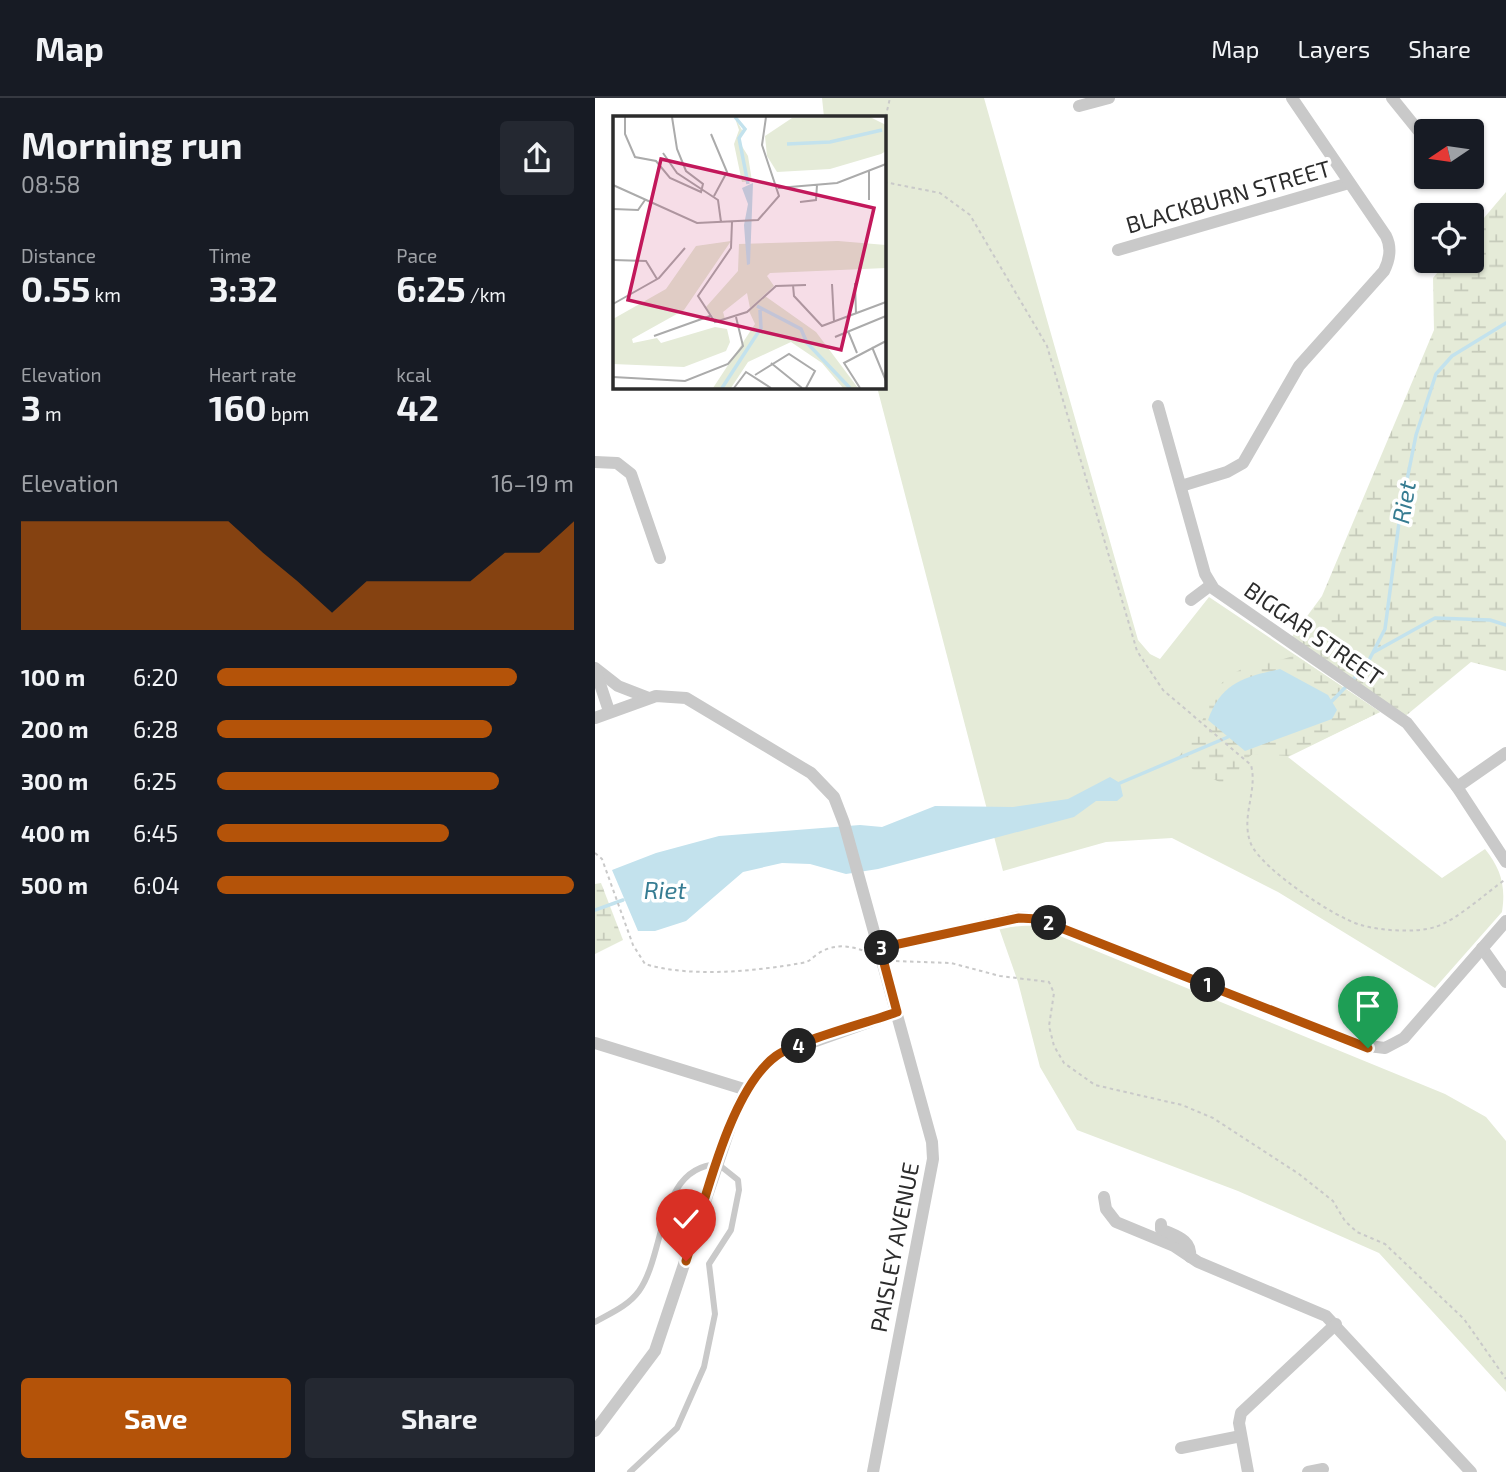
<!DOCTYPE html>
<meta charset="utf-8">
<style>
:root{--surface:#171b24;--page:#242831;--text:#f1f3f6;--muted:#9ea1a6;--line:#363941;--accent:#b45309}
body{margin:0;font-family:"Exo 2",sans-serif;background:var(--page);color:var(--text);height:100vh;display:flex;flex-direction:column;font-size:26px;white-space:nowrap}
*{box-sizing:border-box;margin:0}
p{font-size:23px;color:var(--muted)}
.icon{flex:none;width:38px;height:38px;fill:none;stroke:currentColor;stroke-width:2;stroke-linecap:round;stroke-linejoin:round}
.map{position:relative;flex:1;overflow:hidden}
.panel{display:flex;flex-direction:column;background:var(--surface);width:595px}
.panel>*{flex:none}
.needle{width:46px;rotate:257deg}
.fabs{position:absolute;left:819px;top:21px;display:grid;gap:14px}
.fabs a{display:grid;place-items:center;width:70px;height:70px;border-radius:7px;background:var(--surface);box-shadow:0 2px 5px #0004;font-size:35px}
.pin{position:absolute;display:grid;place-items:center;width:60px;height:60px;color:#fff;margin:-72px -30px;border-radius:50% 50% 50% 0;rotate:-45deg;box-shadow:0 0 7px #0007}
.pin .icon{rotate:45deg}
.km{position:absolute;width:35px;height:35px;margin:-18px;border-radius:50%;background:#222;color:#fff;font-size:19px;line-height:35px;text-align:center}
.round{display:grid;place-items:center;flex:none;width:74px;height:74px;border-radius:7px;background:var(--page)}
.overview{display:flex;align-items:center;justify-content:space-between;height:119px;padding:0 21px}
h1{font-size:38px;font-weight:700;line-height:52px}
.figures{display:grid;grid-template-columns:repeat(3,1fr);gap:10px;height:119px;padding:7px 21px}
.figures div{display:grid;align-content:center}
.figures b{font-size:35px;font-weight:700}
.figures small{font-size:19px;font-weight:400}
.figures p{font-size:19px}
.chart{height:196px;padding:14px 21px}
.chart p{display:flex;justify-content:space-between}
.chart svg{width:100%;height:126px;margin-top:7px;fill:var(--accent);opacity:.7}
.button{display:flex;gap:14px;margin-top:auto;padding:14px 21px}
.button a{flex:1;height:80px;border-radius:7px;background:var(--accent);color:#fff;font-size:28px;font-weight:700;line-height:80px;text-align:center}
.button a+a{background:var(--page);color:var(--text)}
ul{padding:0 21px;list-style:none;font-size:23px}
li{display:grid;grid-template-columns:112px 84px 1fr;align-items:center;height:52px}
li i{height:18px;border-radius:9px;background:var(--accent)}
header{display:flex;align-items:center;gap:42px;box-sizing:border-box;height:98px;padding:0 35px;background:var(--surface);border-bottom:2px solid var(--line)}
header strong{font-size:33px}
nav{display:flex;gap:38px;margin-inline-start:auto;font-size:24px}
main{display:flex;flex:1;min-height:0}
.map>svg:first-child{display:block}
</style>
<header>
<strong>Map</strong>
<nav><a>Map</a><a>Layers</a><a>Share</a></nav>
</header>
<main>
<section class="panel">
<div class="overview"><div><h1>Morning run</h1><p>08:58</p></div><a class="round"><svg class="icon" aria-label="share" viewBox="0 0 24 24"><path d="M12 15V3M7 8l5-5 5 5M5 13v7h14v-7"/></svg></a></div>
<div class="figures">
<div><p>Distance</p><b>0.55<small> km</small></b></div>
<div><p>Time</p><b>3:32</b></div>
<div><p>Pace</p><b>6:25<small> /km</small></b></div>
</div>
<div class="figures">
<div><p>Elevation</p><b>3<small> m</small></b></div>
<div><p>Heart rate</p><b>160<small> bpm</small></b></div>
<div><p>kcal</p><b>42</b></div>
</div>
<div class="chart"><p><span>Elevation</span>16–19 m</p>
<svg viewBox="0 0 160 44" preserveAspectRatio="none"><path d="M0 44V6L10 6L20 6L30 6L40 6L50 6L60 6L70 17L80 27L90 38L100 27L110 27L120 27L130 27L140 17L150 17L160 6V44z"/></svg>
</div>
<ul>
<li><b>100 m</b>6:20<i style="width:84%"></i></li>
<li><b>200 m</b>6:28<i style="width:77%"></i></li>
<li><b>300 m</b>6:25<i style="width:79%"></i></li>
<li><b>400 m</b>6:45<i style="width:65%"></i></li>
<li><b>500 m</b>6:04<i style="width:100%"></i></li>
</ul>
<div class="button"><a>Save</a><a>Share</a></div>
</section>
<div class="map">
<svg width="911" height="1374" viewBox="0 0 911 1374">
<defs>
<pattern id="wetland-marsh" width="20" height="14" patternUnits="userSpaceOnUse" patternTransform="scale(1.75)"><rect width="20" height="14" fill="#e5ebd8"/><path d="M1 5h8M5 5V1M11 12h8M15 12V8" fill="none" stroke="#c5caba"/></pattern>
</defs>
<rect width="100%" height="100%" fill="#fff"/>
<g fill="#e5ebd8">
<path d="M227,0H389L543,542L555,556L565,561L614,499L785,614L693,659L847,780L890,751C906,771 911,788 907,814L840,890L683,794L577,740L511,744L408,773L282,289H289V19H229Z"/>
<path d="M438,827L850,996L891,1019L911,1043V1294L784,1155L643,1093L482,1032L445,969L423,884L404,830Z"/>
</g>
<g fill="url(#wetland-marsh)">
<path d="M911,94V573L876,564L808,620L693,544L727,498L839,232L838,180L852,163H877V134Z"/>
<path d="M700,557L785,614L693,658L658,656L645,665L642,685L633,689C613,676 601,677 583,660C590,650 598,640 604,629C616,607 618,585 643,573C661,564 682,565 700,557Z"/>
<path d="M6,785L28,842L0,856V786Z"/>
</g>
<g fill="#c3e2ed">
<path d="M685,571L733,597L742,612L737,621L650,653L613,622C626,585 649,579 685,571Z"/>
<path d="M515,679L525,685L528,698L522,703H501L479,719L283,771L251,776L215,766L187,765L148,774L91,823L60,833H43L17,772L61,755L124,738L265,727L287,729L340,708L418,709L473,701Z"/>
</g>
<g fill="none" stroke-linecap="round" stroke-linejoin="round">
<g stroke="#c3e2ed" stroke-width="3.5">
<path d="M779,554L840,520L895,522L911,527"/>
<path d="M737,603L771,568L790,531L805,417L821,337L841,276L857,258L911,225"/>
<path d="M525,685L633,639"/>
<path d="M0,812L28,802"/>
</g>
<g stroke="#c9c9c9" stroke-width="2" stroke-dasharray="3.5 3.5" stroke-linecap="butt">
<path d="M289,26L295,0"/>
<path d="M289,84L345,95L375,117L452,248L542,553L568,592L656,667C663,694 645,719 656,746C667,771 740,820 766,827C786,833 821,835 840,829C861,823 892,794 911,781"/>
<path d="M0,755L7,761L38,847L50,866C96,880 161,873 207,865C214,864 216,861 221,857C238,845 254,847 272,854"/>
<path d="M301,863L356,865L405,878L454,884L459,895L454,928L459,948L469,965L500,987L587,1007L618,1020L704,1076L738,1103L750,1123L762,1134L790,1146L869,1221L911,1281"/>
</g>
<path stroke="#c9c9c9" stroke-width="6" d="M0,1224C16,1215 33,1208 44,1193C71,1155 62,1069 123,1066L143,1082L144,1092L136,1132L114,1166L120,1216L109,1269L82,1330L35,1374"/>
<g stroke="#c9c9c9" stroke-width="12">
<path d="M797,0L831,42"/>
<path d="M484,8L514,0"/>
<path d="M523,152L754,85"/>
<path d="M563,308L610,476L619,491L812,625L862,689L911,764"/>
<path d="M0,364L22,365L36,376L65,460"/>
<path d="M586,388L632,374L648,365L704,268L789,173C795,161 797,150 791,138L697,0"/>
<path d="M596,502L616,487"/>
<path d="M0,570L23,588L54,600"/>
<path d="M0,571L14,613"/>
<path d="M0,620L61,598L91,600L216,675L239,699L249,725L337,1044L338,1061L278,1374"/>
<path d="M862,689L911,655"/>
<path d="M887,850L911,884"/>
<path d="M284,851L424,819L443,821L765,947L790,950L809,940L911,823"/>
<path d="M0,945L152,992"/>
<path d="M509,1099L511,1111L521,1124L579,1148L603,1164L731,1218L876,1374"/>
<path d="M566,1126V1131C580,1138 597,1141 595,1159"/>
<path d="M0,1333L60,1253L139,1017C148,995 164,970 184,956L302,914"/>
<path d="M586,1350L646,1338"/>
<path d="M653,1374L644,1325L646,1315L741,1226"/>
<path d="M713,1374L728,1371"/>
</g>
</g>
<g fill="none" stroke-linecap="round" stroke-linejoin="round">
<g stroke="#fff" stroke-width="14">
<path id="route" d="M91,1163C109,1108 134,992 181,958C204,942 272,925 302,914L285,850L424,820L443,821L773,950"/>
</g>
<use href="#route" stroke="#b45309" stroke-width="9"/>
</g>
<g text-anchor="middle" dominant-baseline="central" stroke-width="7" stroke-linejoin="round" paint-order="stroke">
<g font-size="23" fill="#2c2c2c" stroke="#fff">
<text transform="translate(633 98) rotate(-16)">BLACKBURN STREET</text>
<text transform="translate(719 535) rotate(35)">BIGGAR STREET</text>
<text transform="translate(299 1149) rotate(-79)">PAISLEY AVENUE</text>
</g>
<g font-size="24" font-style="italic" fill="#367c92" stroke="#fff">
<text transform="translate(808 404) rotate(-80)">Riet</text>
<text x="70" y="791">Riet</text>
</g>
</g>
<g transform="translate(18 18)">
<rect width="273" height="273" fill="#fff"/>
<path d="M257,1L273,9V35L268,38L217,53L164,56L154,40L152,20L179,2ZM118,125L71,194L19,223L20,227L44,222L48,227L102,211L114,213L117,226L113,235L71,251L0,248V203L53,173L83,130ZM225,125L273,129V152L157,157L154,160L161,170L137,192L134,177L110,196L112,203L104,206L93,191L125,155L126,128Z" fill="#e5ebd8"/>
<path d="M122,2L129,14L127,27L135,40L139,65L129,66L121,28L126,14ZM152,180L203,216L245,272H230L209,247L178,226L135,246L118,272H100L142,208L136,195Z" fill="#e5ebd8"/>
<path d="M140,67L137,148L134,149L131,109L135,88L129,72Z" fill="#c3e2ed"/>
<path fill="none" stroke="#c3e2ed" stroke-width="3.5" d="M122,1L132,13L126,22L135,68M174,28L217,26L269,14M144,190L188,213L194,227L237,272M109,272L148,212L147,194"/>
<path fill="none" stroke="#ababab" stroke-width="2" d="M12,1V18L22,41L43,45L57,62L88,76L90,68L73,55L64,33L59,1M98,18L114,56L101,80M50,37L64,57L105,84L108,106M0,69L84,107L145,104L166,80L149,29L153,1M165,72L224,67L273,48M256,84V54M187,86L203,84L204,69M0,93L25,94L32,84M119,106L118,132L85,180L102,206L134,196L163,170L193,169M0,144L33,145L44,163M242,167L243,198M219,168L221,206M180,169L181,180L209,210L273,186M0,188L46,162L72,132M235,215L244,237M41,220L97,200M222,221L273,200M259,231L273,265M158,247L189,272M142,259L176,238L202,255L193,272M0,261L72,265L115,248L130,230L123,201M121,272L133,256L158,272M247,272L231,247L273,225"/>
<path fill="#c2185b" fill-opacity="0.15" stroke="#c2185b" stroke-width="3.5" d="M48,43L261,92L228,234L15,184Z"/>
<rect width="273" height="273" fill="none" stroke="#2c2c2c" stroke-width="3.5"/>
</g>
</svg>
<div class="fabs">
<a><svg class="needle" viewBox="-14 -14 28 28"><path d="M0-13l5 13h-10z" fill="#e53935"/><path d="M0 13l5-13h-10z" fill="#9ea1a6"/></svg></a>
<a><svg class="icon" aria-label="locate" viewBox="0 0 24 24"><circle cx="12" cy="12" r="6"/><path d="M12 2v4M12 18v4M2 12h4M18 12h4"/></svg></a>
</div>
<div class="pin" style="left:773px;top:950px;background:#1e9e55"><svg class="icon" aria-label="arrive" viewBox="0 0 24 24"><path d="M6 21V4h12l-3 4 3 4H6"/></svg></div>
<div class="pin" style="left:91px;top:1163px;background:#d93025"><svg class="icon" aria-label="check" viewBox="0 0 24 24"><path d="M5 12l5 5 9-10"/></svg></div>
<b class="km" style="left:613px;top:887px">1</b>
<b class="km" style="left:454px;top:825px">2</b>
<b class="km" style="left:287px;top:850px">3</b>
<b class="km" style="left:204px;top:948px">4</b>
</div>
</main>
